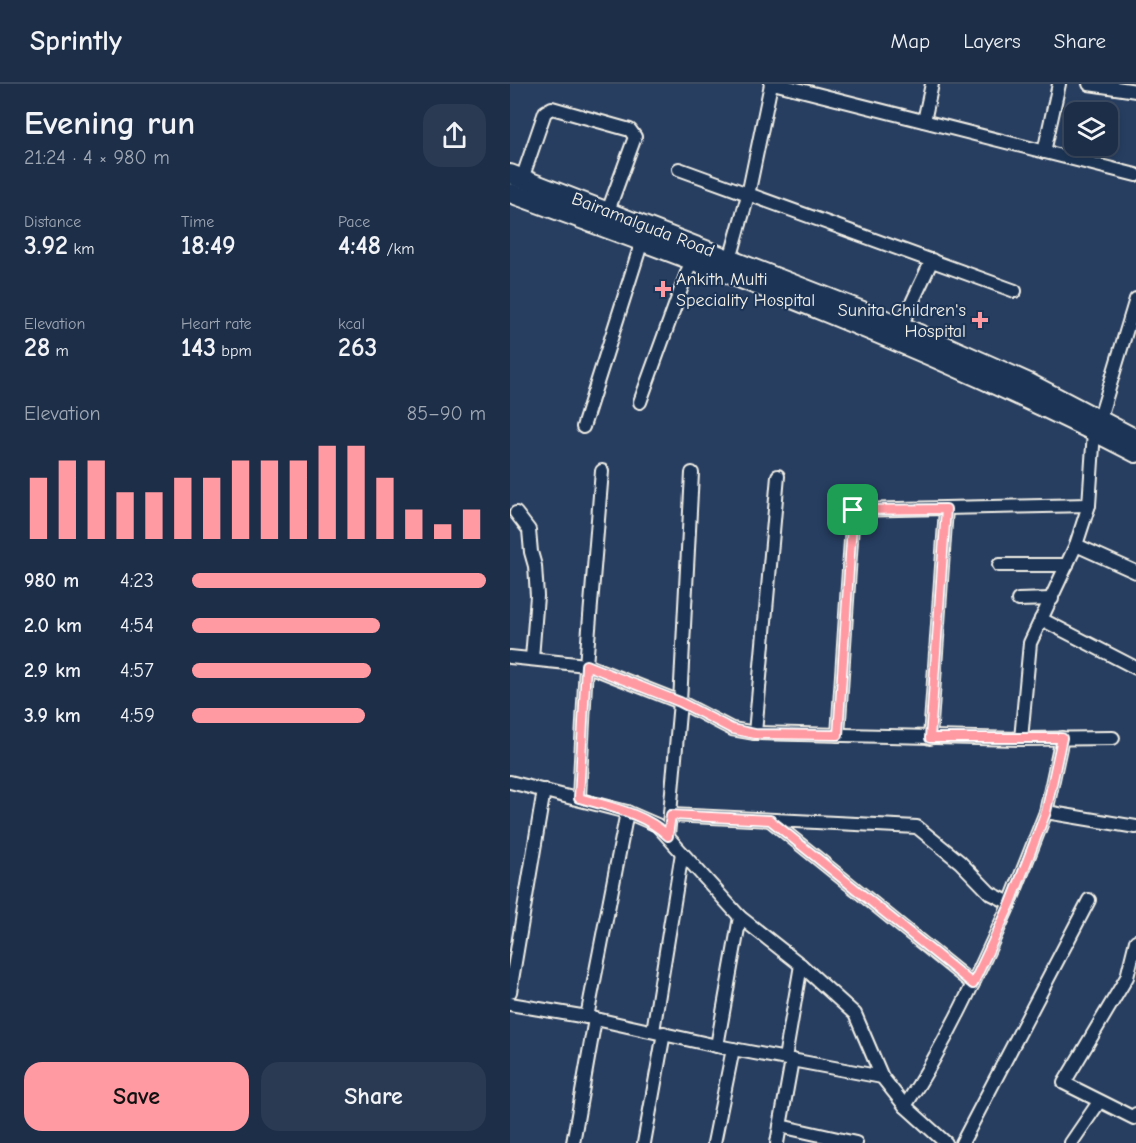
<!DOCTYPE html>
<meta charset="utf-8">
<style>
:root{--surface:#1d2e49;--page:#2a3a53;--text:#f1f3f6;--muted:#a0a8b4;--line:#3b4a61;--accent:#ff9aa2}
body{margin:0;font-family:"Comic Neue",sans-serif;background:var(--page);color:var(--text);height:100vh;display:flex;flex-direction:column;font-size:22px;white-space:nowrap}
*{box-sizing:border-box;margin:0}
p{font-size:20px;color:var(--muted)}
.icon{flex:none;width:33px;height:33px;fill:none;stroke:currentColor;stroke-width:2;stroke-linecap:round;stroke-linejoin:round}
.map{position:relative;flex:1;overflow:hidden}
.drawer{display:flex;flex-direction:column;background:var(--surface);width:510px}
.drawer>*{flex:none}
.buttons{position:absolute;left:554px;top:18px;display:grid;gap:12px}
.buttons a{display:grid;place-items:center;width:54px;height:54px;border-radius:12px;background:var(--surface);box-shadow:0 3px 9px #0003,0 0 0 2px var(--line);font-size:30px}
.pin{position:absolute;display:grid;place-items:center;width:51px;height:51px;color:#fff;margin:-26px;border-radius:12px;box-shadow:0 3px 9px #0006}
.round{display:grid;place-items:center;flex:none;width:63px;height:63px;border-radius:18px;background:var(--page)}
.headline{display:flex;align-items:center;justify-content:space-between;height:102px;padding:0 24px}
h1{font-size:33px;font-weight:700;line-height:45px}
.stats{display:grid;grid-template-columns:repeat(3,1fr);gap:9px;height:102px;padding:6px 24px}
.stats div{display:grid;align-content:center}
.stats b{font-size:26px;font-weight:700}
.stats small{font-size:16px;font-weight:400}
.stats p{font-size:16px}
.chart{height:168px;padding:12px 24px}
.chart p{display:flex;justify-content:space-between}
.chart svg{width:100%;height:108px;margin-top:6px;stroke:var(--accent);stroke-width:6}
.action{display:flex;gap:12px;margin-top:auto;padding:12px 24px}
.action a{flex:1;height:69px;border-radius:18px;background:var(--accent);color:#111;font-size:24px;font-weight:700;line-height:69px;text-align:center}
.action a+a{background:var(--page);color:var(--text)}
ul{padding:0 24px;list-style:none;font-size:20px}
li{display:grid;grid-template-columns:96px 72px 1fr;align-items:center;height:45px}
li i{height:15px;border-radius:8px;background:var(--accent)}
header{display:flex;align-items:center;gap:36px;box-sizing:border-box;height:84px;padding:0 30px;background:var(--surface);border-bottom:2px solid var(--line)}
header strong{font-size:28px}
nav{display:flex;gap:33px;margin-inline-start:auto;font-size:21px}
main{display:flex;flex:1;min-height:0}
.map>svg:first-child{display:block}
</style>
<header>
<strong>Sprintly</strong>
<nav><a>Map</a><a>Layers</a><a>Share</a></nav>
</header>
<main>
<section class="drawer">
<div class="headline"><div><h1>Evening run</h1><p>21:24 · 4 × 980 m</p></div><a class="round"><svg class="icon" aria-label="share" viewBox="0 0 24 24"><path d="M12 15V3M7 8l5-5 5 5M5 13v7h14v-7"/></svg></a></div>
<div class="stats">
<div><p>Distance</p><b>3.92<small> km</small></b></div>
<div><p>Time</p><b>18:49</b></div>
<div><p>Pace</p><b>4:48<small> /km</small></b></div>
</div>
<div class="stats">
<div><p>Elevation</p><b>28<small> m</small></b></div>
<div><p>Heart rate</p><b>143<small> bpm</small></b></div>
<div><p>kcal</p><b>263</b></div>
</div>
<div class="chart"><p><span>Elevation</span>85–90 m</p>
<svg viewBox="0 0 160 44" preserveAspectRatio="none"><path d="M5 44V19M15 44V12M25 44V12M35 44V25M45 44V25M55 44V19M65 44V19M75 44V12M85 44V12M95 44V12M105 44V6M115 44V6M125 44V19M135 44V32M145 44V38M155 44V32"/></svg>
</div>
<ul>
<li><b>980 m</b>4:23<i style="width:100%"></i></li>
<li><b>2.0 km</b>4:54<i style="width:64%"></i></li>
<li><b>2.9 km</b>4:57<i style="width:61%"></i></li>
<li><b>3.9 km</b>4:59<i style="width:59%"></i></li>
</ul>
<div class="action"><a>Save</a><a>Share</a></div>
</section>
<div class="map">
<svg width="626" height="1059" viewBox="0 0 626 1059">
<rect width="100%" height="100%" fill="#273e61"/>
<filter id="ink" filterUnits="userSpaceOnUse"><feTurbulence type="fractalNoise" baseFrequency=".0167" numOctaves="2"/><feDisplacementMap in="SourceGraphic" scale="12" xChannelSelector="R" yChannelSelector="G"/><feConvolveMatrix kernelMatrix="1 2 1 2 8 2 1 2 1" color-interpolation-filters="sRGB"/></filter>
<g filter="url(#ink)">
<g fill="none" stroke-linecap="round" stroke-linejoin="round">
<g stroke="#f4f1e8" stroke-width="16">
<g id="street">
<path d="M267,0L626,91"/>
<path d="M579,0L626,7"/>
<path d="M414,37L422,0"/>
<path d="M534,68L549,0"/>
<path d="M169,85L505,207"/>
<path d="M12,95L35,28L42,24L120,46L125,53L98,127"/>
<path d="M218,183L238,111L261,0"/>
<path d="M391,242L422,176"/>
<path d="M130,318L182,175"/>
<path d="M589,337L626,215"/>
<path d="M73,343L132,157"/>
<path d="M6,429L19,446L21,468L25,482L27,512L22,574"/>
<path d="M566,461L626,488"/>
<path d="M489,481H557"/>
<path d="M508,516L542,515"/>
<path d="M531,535L626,584"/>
<path d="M0,573L76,581L170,618L222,645L245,649L511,655L520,559L566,461L579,421L584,347"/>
<path d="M245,649L268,392"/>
<path d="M328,651L343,426L579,421"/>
<path d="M420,654L436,425"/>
<path d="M511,655L603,654"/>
<path d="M0,698L117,728L147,741L230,833L291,881L345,930L372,993L395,1022L436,1059"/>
<path d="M69,714L76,581L92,387"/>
<path d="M536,728L552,654"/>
<path d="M161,731L407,743L450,778L480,809L500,819L536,728L626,743"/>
<path d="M260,736L463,900"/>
<path d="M158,752L170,618L182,389"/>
<path d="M626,857L617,893L554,999L624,1034L626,1030"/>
<path d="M0,908L34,706"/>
<path d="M0,920L77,933L207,962L372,993"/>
<path d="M77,933L117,728"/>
<path d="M143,947L172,769"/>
<path d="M207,962L230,833"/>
<path d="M275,974L291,881"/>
<path d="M395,1022C437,959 469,888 500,819"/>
<path d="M270,1042L346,1059"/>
<path d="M63,1059L85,935"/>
<path d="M134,1059L154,949"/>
<path d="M204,1059L223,965"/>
<path d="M267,1059L282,976"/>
<path d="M452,1059L579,816"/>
<path d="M561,1059L589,1018"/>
</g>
</g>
<g stroke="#f4f1e8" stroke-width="22">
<g id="primary">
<path d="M0,90L391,242L519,299L626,355"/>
<path d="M0,109C212,186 425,265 626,369"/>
</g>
</g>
<use href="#street" stroke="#1d3557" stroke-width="12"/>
<use href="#primary" stroke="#1d3557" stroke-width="18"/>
</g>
</g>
<g fill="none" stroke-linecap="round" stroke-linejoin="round" filter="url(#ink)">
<g stroke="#fff" stroke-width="12">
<path id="route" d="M436,425L420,654H552L536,728L501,819L463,900L260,736L161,731L158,752C134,729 100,723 69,714L76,581L170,618L222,645L245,650L328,651L343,426Z"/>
</g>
<use href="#route" stroke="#ff9aa2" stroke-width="8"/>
</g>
<g fill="#ff9aa2" stroke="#1d3557" stroke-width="2">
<path d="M150 196h6v6h6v6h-6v6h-6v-6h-6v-6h6z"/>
<path d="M467 227h6v6h6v6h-6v6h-6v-6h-6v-6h6z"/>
</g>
<g text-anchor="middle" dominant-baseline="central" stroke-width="4.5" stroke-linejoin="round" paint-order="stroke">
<g font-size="18" fill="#f4f1e8" stroke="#1d3557">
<text transform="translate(133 141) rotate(21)">Bairamalguda Road</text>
</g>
<g font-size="18" fill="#f4f1e8" stroke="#1d3557" text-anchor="start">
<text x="166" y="195">Ankith Multi<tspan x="166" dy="21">Speciality Hospital</tspan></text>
<text x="456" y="226" text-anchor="end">Sunita Children's<tspan x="456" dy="21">Hospital</tspan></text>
</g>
</g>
</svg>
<div class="buttons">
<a><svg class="icon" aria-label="layers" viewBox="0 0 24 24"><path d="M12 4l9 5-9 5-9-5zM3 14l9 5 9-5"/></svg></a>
</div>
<div class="pin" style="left:343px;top:426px;background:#1e9e55"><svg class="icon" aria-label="arrive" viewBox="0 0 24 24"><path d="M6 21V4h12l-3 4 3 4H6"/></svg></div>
</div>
</main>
